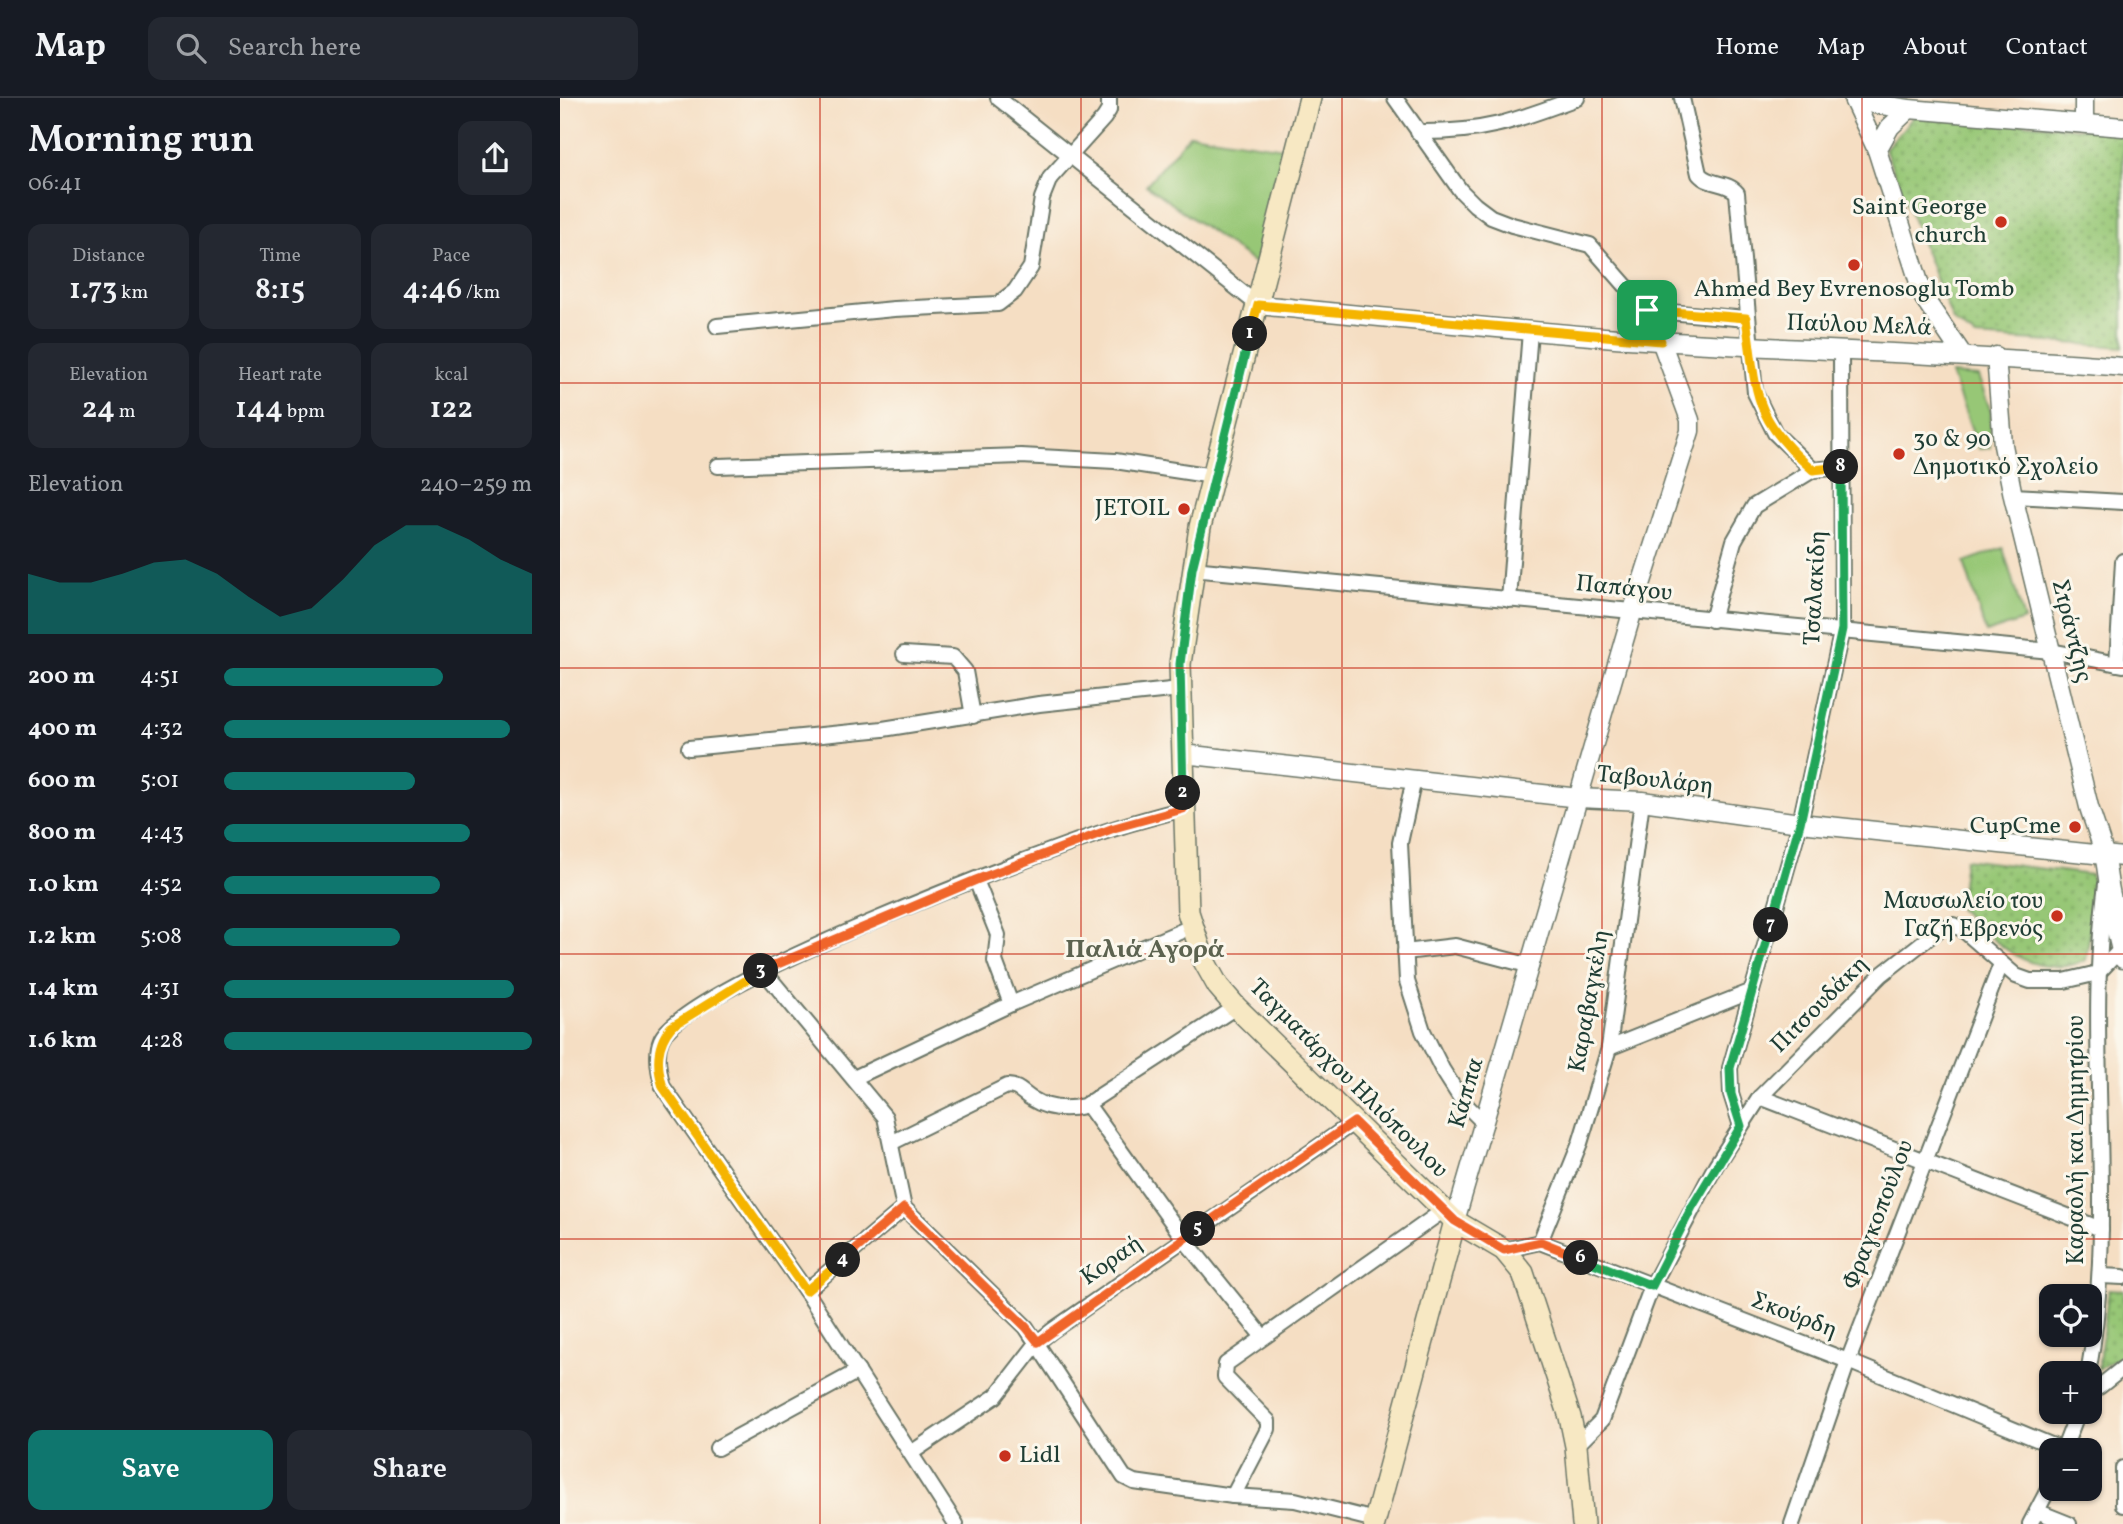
<!DOCTYPE html>
<meta charset="utf-8">
<style>
:root{--surface:#171b24;--page:#242831;--text:#f1f3f6;--muted:#9ea1a6;--line:#363941;--accent:#0f766e}
body{margin:0;font-family:Vollkorn,serif;background:var(--page);color:var(--text);height:100vh;display:flex;flex-direction:column;font-size:26px;white-space:nowrap}
*{box-sizing:border-box;margin:0}
p{font-size:23px;color:var(--muted)}
.icon{flex:none;width:38px;height:38px;fill:none;stroke:currentColor;stroke-width:2;stroke-linecap:round;stroke-linejoin:round}
.map{position:relative;flex:1;overflow:hidden}
.details{display:flex;flex-direction:column;background:var(--surface);width:560px}
.details>*{flex:none}
.controls{position:absolute;left:1479px;top:1186px;display:grid;gap:14px}
.controls a{display:grid;place-items:center;width:63px;height:63px;border-radius:14px;background:var(--surface);box-shadow:0 2px 5px #0004;font-size:35px}
.pin{position:absolute;display:grid;place-items:center;width:60px;height:60px;color:#fff;margin:-30px;border-radius:14px;box-shadow:0 4px 10px #0006}
.km{position:absolute;width:35px;height:35px;margin:-18px;border-radius:50%;background:#222;color:#fff;font-size:19px;line-height:35px;text-align:center}
.round{display:grid;place-items:center;flex:none;width:74px;height:74px;border-radius:14px;background:var(--page)}
.overview{display:flex;align-items:center;justify-content:space-between;height:119px;padding:0 28px}
h1{font-size:38px;font-weight:600;line-height:52px}
.metrics{display:grid;grid-template-columns:repeat(3,1fr);gap:10px;height:119px;padding:7px 28px}
.metrics div{display:grid;align-content:center;border-radius:14px;background:var(--page);text-align:center}
.metrics b{font-size:30px;font-weight:600}
.metrics small{font-size:19px;font-weight:400}
.metrics p{font-size:19px}
.chart{height:196px;padding:14px 28px}
.chart p{display:flex;justify-content:space-between}
.chart svg{width:100%;height:126px;margin-top:7px;fill:var(--accent);opacity:.7}
.primary-button{display:flex;gap:14px;margin-top:auto;padding:14px 28px}
.primary-button a{flex:1;height:80px;border-radius:14px;background:var(--accent);color:#fff;font-size:28px;font-weight:600;line-height:80px;text-align:center}
.primary-button a+a{background:var(--page);color:var(--text)}
ul{padding:0 28px;list-style:none;font-size:23px}
li{display:grid;grid-template-columns:112px 84px 1fr;align-items:center;height:52px}
li i{height:18px;border-radius:9px;background:var(--accent)}
header{display:flex;align-items:center;gap:42px;box-sizing:border-box;height:98px;padding:0 35px;background:var(--surface);border-bottom:2px solid var(--line)}
header strong{font-size:33px}
nav{display:flex;gap:38px;margin-inline-start:auto;font-size:24px}
.search{width:490px;height:63px;background:var(--page);display:flex;align-items:center;gap:18px;box-sizing:border-box;padding:0 24px;border-radius:14px;color:var(--muted);font-size:26px}
main{display:flex;flex:1;min-height:0}
.map>svg:first-child{display:block}
</style>
<header>
<strong>Map</strong>
<div class="search"><svg class="icon" aria-label="search" viewBox="0 0 24 24"><circle cx="10" cy="10" r="6"/><path d="M15 15l6 6"/></svg>Search here</div>
<nav><a>Home</a><a>Map</a><a>About</a><a>Contact</a></nav>
</header>
<main>
<section class="details">
<div class="overview"><div><h1>Morning run</h1><p>06:41</p></div><a class="round"><svg class="icon" aria-label="share" viewBox="0 0 24 24"><path d="M12 15V3M7 8l5-5 5 5M5 13v7h14v-7"/></svg></a></div>
<div class="metrics">
<div><p>Distance</p><b>1.73<small> km</small></b></div>
<div><p>Time</p><b>8:15</b></div>
<div><p>Pace</p><b>4:46<small> /km</small></b></div>
</div>
<div class="metrics">
<div><p>Elevation</p><b>24<small> m</small></b></div>
<div><p>Heart rate</p><b>144<small> bpm</small></b></div>
<div><p>kcal</p><b>122</b></div>
</div>
<div class="chart"><p><span>Elevation</span>240–259 m</p>
<svg viewBox="0 0 160 44" preserveAspectRatio="none"><path d="M0 44V23L10 26L20 26L30 23L40 19L50 18L60 23L70 31L80 38L90 35L100 25L110 13L120 6L130 6L140 11L150 18L160 23V44z"/></svg>
</div>
<ul>
<li><b>200 m</b>4:51<i style="width:71%"></i></li>
<li><b>400 m</b>4:32<i style="width:93%"></i></li>
<li><b>600 m</b>5:01<i style="width:62%"></i></li>
<li><b>800 m</b>4:43<i style="width:80%"></i></li>
<li><b>1.0 km</b>4:52<i style="width:70%"></i></li>
<li><b>1.2 km</b>5:08<i style="width:57%"></i></li>
<li><b>1.4 km</b>4:31<i style="width:94%"></i></li>
<li><b>1.6 km</b>4:28<i style="width:100%"></i></li>
</ul>
<div class="primary-button"><a>Save</a><a>Share</a></div>
</section>
<div class="map">
<svg width="1563" height="1426" viewBox="0 0 1563 1426">
<defs>
<pattern id="park-dots" width="8" height="8" patternUnits="userSpaceOnUse" patternTransform="scale(1.75)"><rect width="8" height="8" fill="#97c776"/><path d="M2 2h.1M6 6h.1" fill="none" stroke="#7ba362" stroke-width="1.8" stroke-linecap="round"/></pattern>
</defs>
<rect width="100%" height="100%" fill="#fbf7ec"/>
<filter id="ink" filterUnits="userSpaceOnUse"><feTurbulence type="fractalNoise" baseFrequency=".0143" numOctaves="2"/><feDisplacementMap in="SourceGraphic" scale="14" xChannelSelector="R" yChannelSelector="G"/><feConvolveMatrix kernelMatrix="1 2 1 2 8 2 1 2 1" color-interpolation-filters="sRGB"/></filter>
<filter id="wash" filterUnits="userSpaceOnUse"><feTurbulence type="fractalNoise" baseFrequency=".00686" numOctaves="4" result="noise"/><feDisplacementMap in="SourceGraphic" scale="28" xChannelSelector="R" yChannelSelector="G"/><feGaussianBlur stdDeviation="1.57" result="paint"/><feColorMatrix in="noise" values="0 0 0 0 0 0 0 0 0 0 0 0 0 0 0 0 0 1.4 0 .05"/><feComposite in="paint" operator="in"/></filter>
<g filter="url(#wash)">
<rect width="100%" height="100%" fill="#f5dec3"/>
<g fill="#97c776" stroke="#5b8255" stroke-width="2">
<path d="M630,36L724,50L699,168L586,87Z"/>
<path d="M1391,276L1418,278L1431,314L1430,350L1419,351Z"/>
<path d="M1443,450L1464,522L1426,535L1404,464Z"/>
</g>
<g fill="url(#park-dots)" stroke="#5b8255" stroke-width="2">
<path d="M1356,16L1563,34V249L1415,239L1393,223L1325,51Z"/>
<path d="M1405,761L1531,777L1536,791L1526,862C1471,885 1437,844 1399,811Z"/>
<path d="M1549,1191L1563,1192V1257L1538,1271Z"/>
</g>
</g>
<g filter="url(#ink)">
<g fill="none" stroke-linecap="round" stroke-linejoin="round">
<g stroke="#6a7566" stroke-width="18">
<g id="minor">
<path d="M438,0L698,207"/>
<path d="M835,0L900,92L915,107L931,119L952,127L1030,147L1087,212L1101,243"/>
<path d="M1122,0L1139,76C1149,88 1168,83 1177,95L1195,295L1215,335L1253,372"/>
<path d="M858,34C925,35 955,23 1017,0"/>
<path d="M1087,212L1187,221"/>
<path d="M157,228L334,211L438,206L455,193L471,169L482,100L490,80L544,20L549,12V0"/>
<path d="M158,368L461,358L555,363L653,378"/>
<path d="M1453,398L1563,404"/>
<path d="M632,471L1491,553L1563,567"/>
<path d="M949,502L970,233"/>
<path d="M1152,522L1174,443L1194,408L1253,372L1282,369"/>
<path d="M344,556L393,559L405,573L413,618"/>
<path d="M1557,566L1563,463"/>
<path d="M129,650L323,631L479,606L620,591"/>
<path d="M854,681L840,745L847,883L863,933L882,971L903,1004L925,1026"/>
<path d="M416,782L438,837L435,863L451,906"/>
<path d="M845,854L895,848L971,868"/>
<path d="M203,872L325,1019L344,1110L466,1229L564,1379L574,1384L673,1398L735,1402L815,1422"/>
<path d="M1049,950L1192,893"/>
<path d="M294,980L451,906L631,829"/>
<path d="M1200,999L1541,1131"/>
<path d="M527,1006L624,1141L703,1239"/>
<path d="M1181,1028L1171,996L1170,970L1240,725L1282,531L1281,253"/>
<path d="M331,1045L447,988C459,988 463,996 472,1001C488,1011 507,1012 524,1008L676,909"/>
<path d="M980,1144L1020,1045L1049,950L1082,703"/>
<path d="M944,1152L980,1144L1288,1263L1503,1352"/>
<path d="M1541,1178L1563,1179"/>
<path d="M246,1193L344,1110"/>
<path d="M1528,1276C1558,1114 1524,949 1546,786"/>
<path d="M1530,1292L1539,1289L1563,1270"/>
<path d="M1016,1348L1042,1322L1092,1188L1156,1067L1200,999L1321,877L1381,830L1393,827L1402,831L1456,878L1470,883H1504L1538,875L1560,852"/>
<path d="M157,1350L298,1273"/>
<path d="M1503,1353L1518,1314"/>
<path d="M351,1355L436,1298L478,1244L493,1232L794,1024"/>
<path d="M1563,1370V1407"/>
<path d="M673,1398L708,1331V1323L665,1279L666,1266L884,1112"/>
<path d="M1479,1414L1509,1426"/>
<path d="M396,1426L246,1193L103,989C99,975 95,956 101,942C122,889 488,751 556,730C578,723 601,717 623,711"/>
<path d="M1232,1426L1288,1263L1441,866"/>
<path d="M1470,1426L1491,1386"/>
</g>
</g>
<g stroke="#6a7566" stroke-width="21">
<g id="tertiary">
<path d="M1294,3L1317,52L1364,200L1402,256"/>
<path d="M1294,3L1349,11L1563,29"/>
<path d="M1524,25V0"/>
<path d="M1317,52L1330,29L1349,11"/>
<path d="M698,207C831,220 964,234 1098,243C1253,253 1408,256 1563,269"/>
<path d="M1436,258L1443,347L1453,398L1529,709C1534,725 1540,740 1544,756C1549,780 1548,804 1563,824"/>
<path d="M623,656L1019,700L1082,703L1240,725L1563,759"/>
<path d="M1557,816V836L1563,861"/>
<path d="M895,1123L1072,515L1130,333V322L1101,243"/>
</g>
</g>
<g stroke="#6a7566" stroke-width="24">
<g id="secondary">
<path d="M750,0L640,429L620,566L628,814L644,863L658,888L676,909L895,1123L944,1152L963,1175L1010,1319L1016,1348L1023,1426"/>
<path d="M814,1426L895,1123"/>
</g>
</g>
<use href="#minor" stroke="#fff" stroke-width="14"/>
<use href="#tertiary" stroke="#fff" stroke-width="18"/>
<use href="#secondary" stroke="#f7e8c3" stroke-width="21"/>
</g>
</g>
<g fill="none" stroke-linecap="round" stroke-linejoin="round" filter="url(#ink)">
<g stroke="#fff" stroke-width="14">
<path id="split-1" d="M690,236L698,207L1101,243L1087,212"/>
</g>
<g stroke="#fff" stroke-width="14">
<path id="split-2" d="M623,695L620,566L632,471L690,236"/>
</g>
<g stroke="#fff" stroke-width="14">
<path id="split-3" d="M201,873L416,782L554,730L623,711V695"/>
</g>
<g stroke="#fff" stroke-width="14">
<path id="split-4" d="M201,873L111,929C96,947 96,967 103,989L246,1193L283,1162"/>
</g>
<g stroke="#fff" stroke-width="14">
<path id="split-5" d="M283,1162L344,1110L466,1229L478,1244L638,1131"/>
</g>
<g stroke="#fff" stroke-width="14">
<path id="split-6" d="M638,1131L794,1024L895,1123L944,1152L981,1144L1021,1160"/>
</g>
<g stroke="#fff" stroke-width="14">
<path id="split-7" d="M1021,1160L1092,1188L1132,1109L1181,1028L1171,996L1170,970L1211,827"/>
</g>
<g stroke="#fff" stroke-width="14">
<path id="split-8" d="M1211,827L1240,725L1282,531L1281,369"/>
</g>
<g stroke="#fff" stroke-width="14">
<path id="split-9" d="M1087,212L1186,220C1197,295 1191,319 1253,372L1281,369"/>
</g>
<use href="#split-1" stroke="#f5b400" stroke-width="9"/>
<use href="#split-2" stroke="#22a559" stroke-width="9"/>
<use href="#split-3" stroke="#f0652b" stroke-width="9"/>
<use href="#split-4" stroke="#f5b400" stroke-width="9"/>
<use href="#split-5" stroke="#f0652b" stroke-width="9"/>
<use href="#split-6" stroke="#f0652b" stroke-width="9"/>
<use href="#split-7" stroke="#22a559" stroke-width="9"/>
<use href="#split-8" stroke="#22a559" stroke-width="9"/>
<use href="#split-9" stroke="#f5b400" stroke-width="9"/>
</g>
<path fill="none" stroke="#c8321e" stroke-width="2" stroke-opacity="0.55" d="M260,0V1426M521,0V1426M782,0V1426M1042,0V1426M1302,0V1426M0,285H1563M0,570H1563M0,856H1563M0,1141H1563"/>
<g fill="#c8321e" stroke="#fbf7ec" stroke-width="2.5">
<circle cx="1441" cy="124" r="7"/>
<circle cx="1294" cy="167" r="7"/>
<circle cx="1339" cy="356" r="7"/>
<circle cx="624" cy="411" r="7"/>
<circle cx="1515" cy="729" r="7"/>
<circle cx="1497" cy="818" r="7"/>
<circle cx="445" cy="1358" r="7"/>
</g>
<g text-anchor="middle" dominant-baseline="central" stroke-width="6" stroke-linejoin="round" paint-order="stroke">
<g font-size="24" fill="#1f3d34" stroke="#fbf7ec" text-anchor="end">
<text x="1427" y="110">Saint George<tspan x="1427" dy="28">church</tspan></text>
<text x="1294" y="192" text-anchor="middle">Ahmed Bey Evrenosoglu Tomb</text>
<text x="1353" y="342" text-anchor="start">3ο &amp; 9ο<tspan x="1353" dy="28">Δημοτικό Σχολείο</tspan></text>
<text x="610" y="411">JETOIL</text>
<text x="1501" y="729">CupCme</text>
<text x="1483" y="804">Μαυσωλείο του<tspan x="1483" dy="28">Γαζή Εβρενός</tspan></text>
<text x="459" y="1358" text-anchor="start">Lidl</text>
</g>
<g font-size="24" fill="#1f3d34" stroke="#fbf7ec">
<text transform="translate(1299 228) rotate(2)">Παύλου Μελά</text>
<text transform="translate(1256 490) rotate(-87)">Τσαλακίδη</text>
<text transform="translate(1064 491) rotate(6)">Παπάγου</text>
<text transform="translate(1511 533) rotate(76)">Στράντζης</text>
<text transform="translate(1095 683) rotate(6)">Ταβουλάρη</text>
<text transform="translate(1030 903) rotate(-80)">Καραβαγκέλη</text>
<text transform="translate(1260 907) rotate(-45)">Πιτσουδάκη</text>
<text transform="translate(788 981) rotate(45)">Ταγματάρχου Ηλιόπουλου</text>
<text transform="translate(907 995) rotate(-74)">Κάππα</text>
<text transform="translate(1517 1042) rotate(-90)">Καραολή και Δημητρίου</text>
<text transform="translate(1319 1117) rotate(-69)">Φραγκοπούλου</text>
<text transform="translate(552 1163) rotate(-35)">Κοραή</text>
<text transform="translate(1234 1218) rotate(21)">Σκούρδη</text>
</g>
<g font-size="26" font-weight="bold" fill="#5c6350" stroke="#fbf7ec">
<text x="585" y="852">Παλιά Αγορά</text>
</g>
</g>
</svg>
<div class="controls">
<a><svg class="icon" aria-label="locate" viewBox="0 0 24 24"><circle cx="12" cy="12" r="6"/><path d="M12 2v4M12 18v4M2 12h4M18 12h4"/></svg></a>
<a>+</a>
<a>−</a>
</div>
<div class="pin" style="left:1087px;top:212px;background:#1e9e55"><svg class="icon" aria-label="arrive" viewBox="0 0 24 24"><path d="M6 21V4h12l-3 4 3 4H6"/></svg></div>
<b class="km" style="left:690px;top:236px">1</b>
<b class="km" style="left:623px;top:695px">2</b>
<b class="km" style="left:201px;top:873px">3</b>
<b class="km" style="left:283px;top:1162px">4</b>
<b class="km" style="left:638px;top:1131px">5</b>
<b class="km" style="left:1021px;top:1160px">6</b>
<b class="km" style="left:1211px;top:827px">7</b>
<b class="km" style="left:1281px;top:369px">8</b>
</div>
</main>
